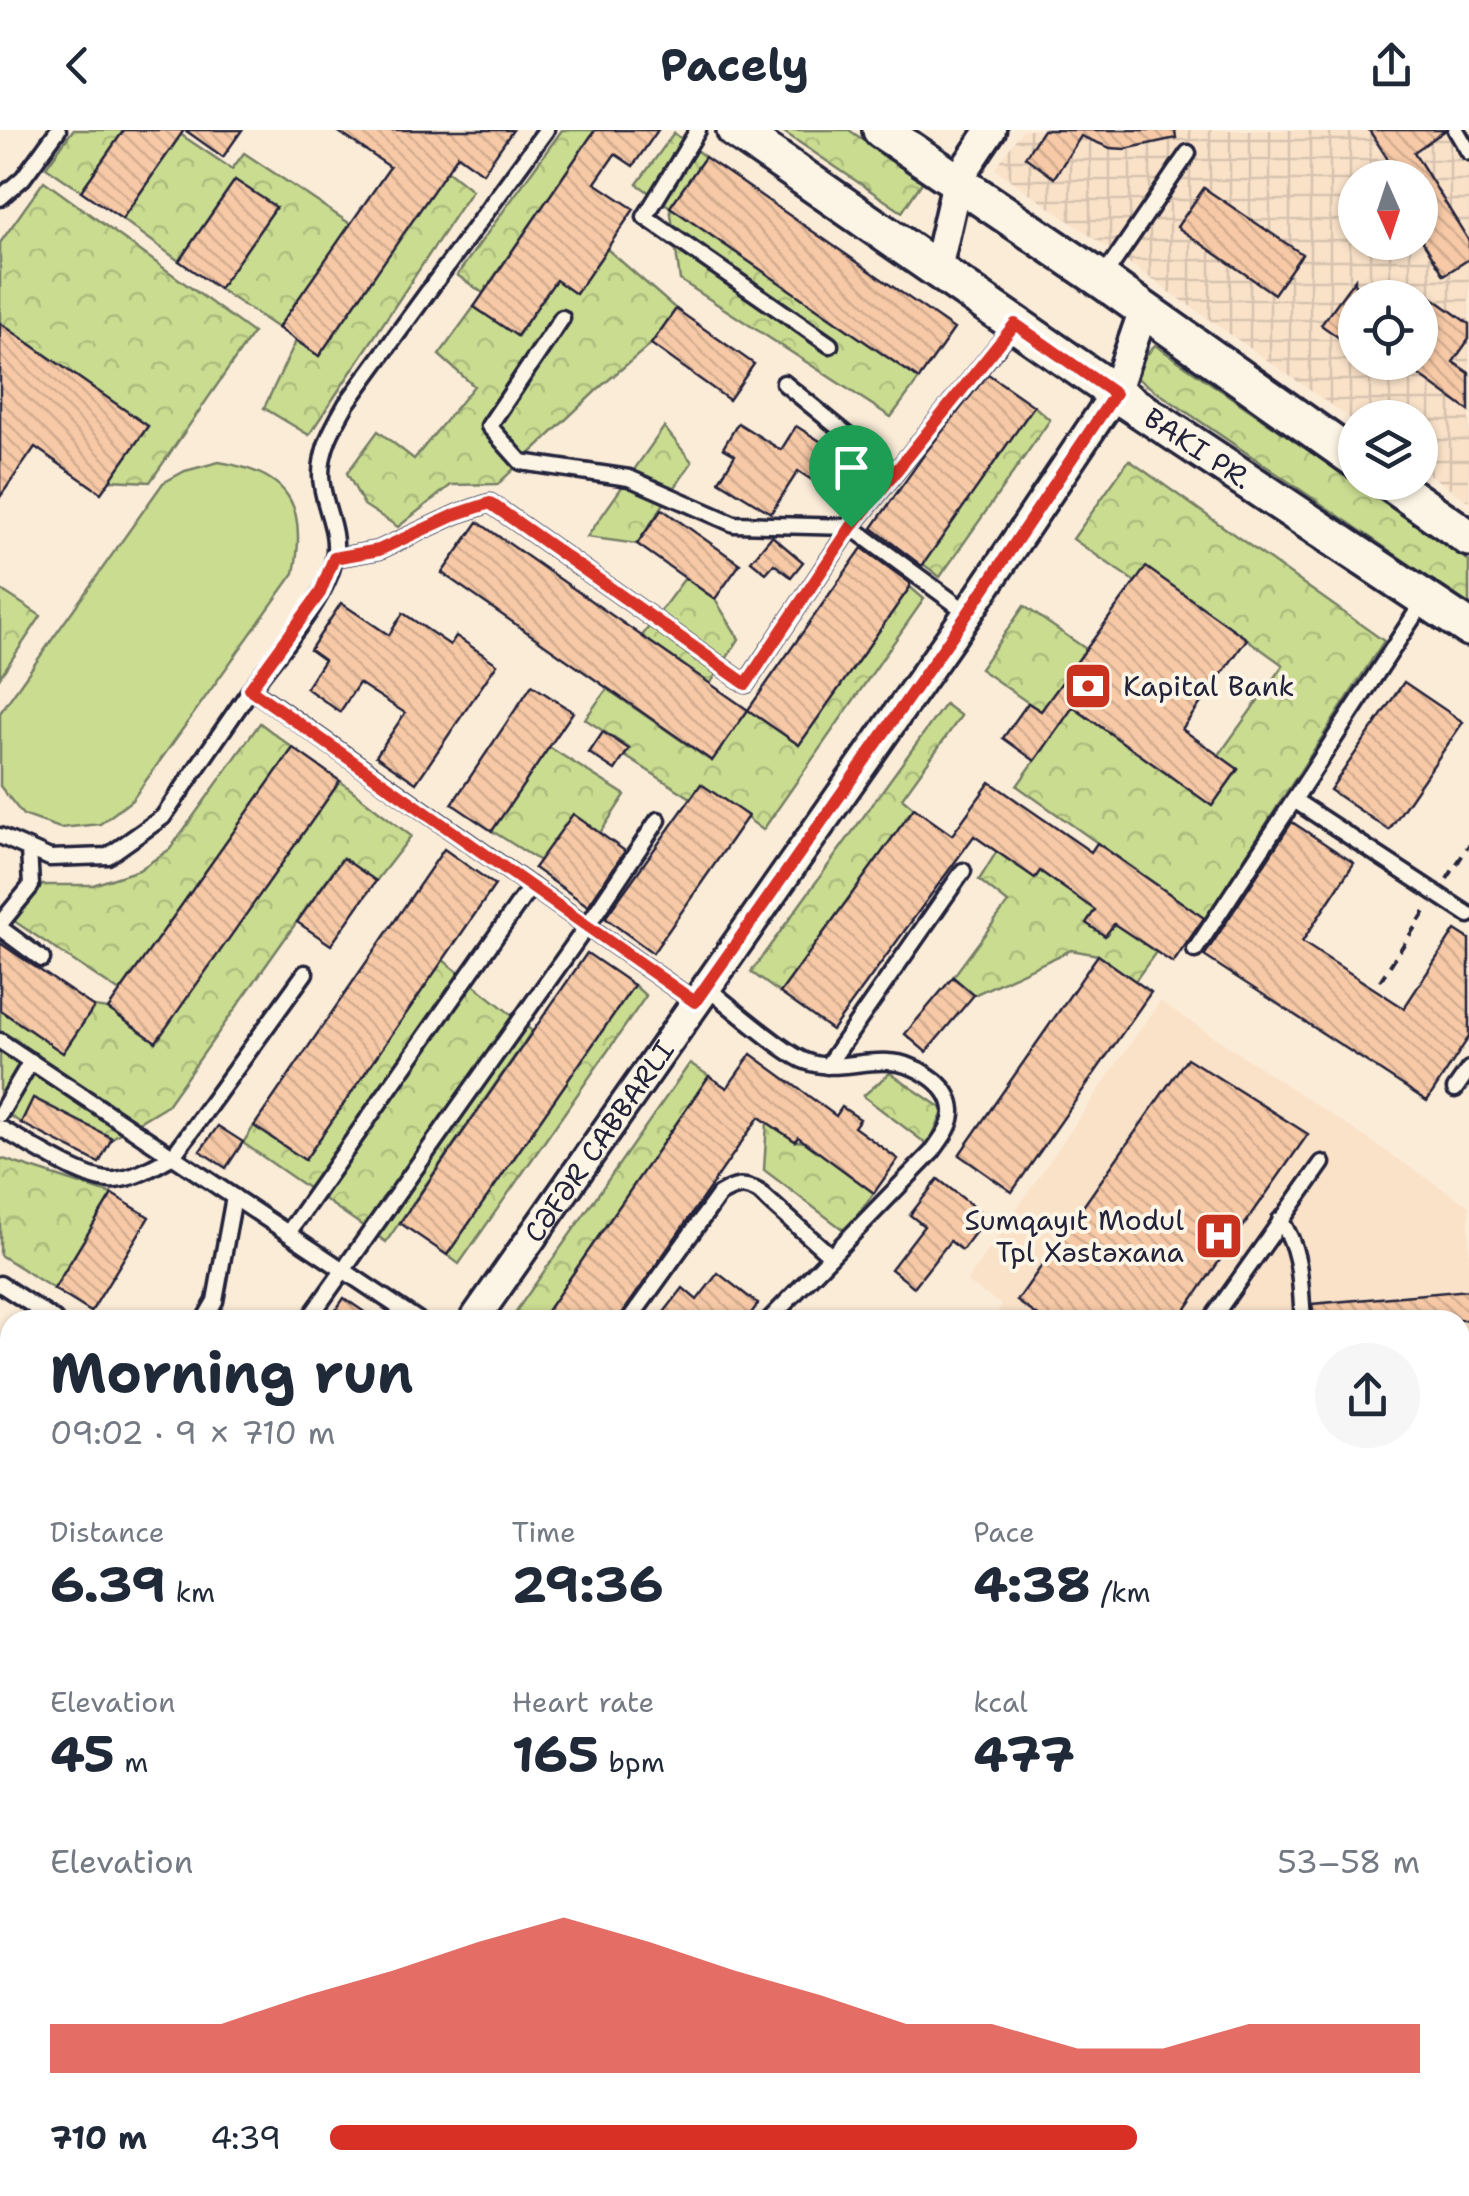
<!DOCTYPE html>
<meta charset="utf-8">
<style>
:root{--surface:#fff;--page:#f6f6f7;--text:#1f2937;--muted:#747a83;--accent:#d93025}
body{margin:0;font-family:"Shantell Sans",sans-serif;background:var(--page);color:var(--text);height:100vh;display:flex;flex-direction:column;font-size:38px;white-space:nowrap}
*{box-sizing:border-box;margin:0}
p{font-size:32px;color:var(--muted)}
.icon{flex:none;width:55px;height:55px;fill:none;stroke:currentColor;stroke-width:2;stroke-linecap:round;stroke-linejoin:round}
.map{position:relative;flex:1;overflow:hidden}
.drawer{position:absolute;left:0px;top:1180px;width:1470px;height:888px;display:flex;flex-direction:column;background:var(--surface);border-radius:30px 30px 0 0;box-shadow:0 2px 8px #0004}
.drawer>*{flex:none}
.needle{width:65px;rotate:177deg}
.buttons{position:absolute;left:1338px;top:30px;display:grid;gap:20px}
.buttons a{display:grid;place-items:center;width:100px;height:100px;border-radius:50%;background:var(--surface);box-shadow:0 2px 8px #0004;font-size:50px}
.pin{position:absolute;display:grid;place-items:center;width:85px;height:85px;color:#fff;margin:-102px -42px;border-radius:50% 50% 50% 0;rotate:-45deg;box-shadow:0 0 10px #0007}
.pin .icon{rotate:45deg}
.round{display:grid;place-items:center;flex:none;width:105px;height:105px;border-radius:52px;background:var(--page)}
.overview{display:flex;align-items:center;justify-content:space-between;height:170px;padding:0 50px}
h1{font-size:55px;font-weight:700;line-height:75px}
.metrics{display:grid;grid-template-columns:repeat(3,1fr);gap:15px;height:170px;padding:10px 50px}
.metrics div{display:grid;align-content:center}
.metrics b{font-size:50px;font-weight:700}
.metrics small{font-size:28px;font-weight:400}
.metrics p{font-size:28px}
.chart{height:280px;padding:20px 50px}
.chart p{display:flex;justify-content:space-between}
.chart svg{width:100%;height:180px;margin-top:10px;fill:var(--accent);opacity:.7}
ul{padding:0 50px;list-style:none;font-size:32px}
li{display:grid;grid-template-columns:160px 120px 1fr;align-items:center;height:75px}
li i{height:25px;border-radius:12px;background:var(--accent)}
header{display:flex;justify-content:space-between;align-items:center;height:130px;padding:0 50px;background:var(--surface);font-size:45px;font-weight:700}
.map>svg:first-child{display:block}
</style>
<header><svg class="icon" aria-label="back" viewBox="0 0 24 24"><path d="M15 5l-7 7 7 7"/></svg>Pacely<svg class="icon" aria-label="share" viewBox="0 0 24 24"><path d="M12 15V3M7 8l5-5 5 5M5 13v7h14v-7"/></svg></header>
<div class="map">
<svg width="1469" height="2066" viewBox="0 0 1469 2066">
<defs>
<pattern id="industrial-grid" width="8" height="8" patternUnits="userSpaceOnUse" patternTransform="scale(2.5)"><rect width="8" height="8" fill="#fae2c9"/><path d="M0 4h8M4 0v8" fill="none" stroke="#d6c2ae"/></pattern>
<pattern id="forest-crowns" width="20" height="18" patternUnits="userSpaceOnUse" patternTransform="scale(2.5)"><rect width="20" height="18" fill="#cadc90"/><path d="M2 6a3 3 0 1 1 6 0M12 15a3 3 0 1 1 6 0" fill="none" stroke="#adbc7d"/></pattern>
<pattern id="building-back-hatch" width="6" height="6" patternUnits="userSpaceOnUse" patternTransform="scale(2.5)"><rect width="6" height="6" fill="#f7c9a6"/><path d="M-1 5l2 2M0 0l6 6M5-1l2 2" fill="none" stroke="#d3ac90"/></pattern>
</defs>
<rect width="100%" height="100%" fill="#fbecd8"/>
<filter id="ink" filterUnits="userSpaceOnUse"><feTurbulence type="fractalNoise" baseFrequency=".01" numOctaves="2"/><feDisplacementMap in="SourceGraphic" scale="20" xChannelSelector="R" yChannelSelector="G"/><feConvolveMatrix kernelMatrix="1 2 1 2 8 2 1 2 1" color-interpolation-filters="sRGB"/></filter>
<g filter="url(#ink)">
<path fill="#fae2c9" d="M1160,871L1469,1076V1655L1460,1668V1190H992L1002,1175L966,1152Z"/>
<path fill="url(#industrial-grid)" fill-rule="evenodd" d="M1022,0H1469V372L1420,338V288H1355V292L995,39ZM1355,48H1420V112H1355ZM1355,168H1420V232H1355Z"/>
<g fill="url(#forest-crowns)" stroke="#767f66" stroke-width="2.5">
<path d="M73,0H124L81,61L46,37Z"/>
<path d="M174,0L232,39L244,23L391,121L447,40L472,60L309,305L264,278L296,211L319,226L375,145L335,118L278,198L219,159L275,78L235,50L179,131L122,89L178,9Z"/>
<path d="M562,0H595L483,163L457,145Z"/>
<path d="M781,0H849L923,51L902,82Z"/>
<path d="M674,3L705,27L670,77L919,249L891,287L680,150L670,77L637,54Z"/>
<path d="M44,51L253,203L150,352L110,350L148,296L0,193V113Z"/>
<path d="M607,119L676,179L651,214L599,258L498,354L451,355L398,397L364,375L347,343L378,301L414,329L474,256L439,225L474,177L518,206L538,175L537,138L576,163Z"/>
<path d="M1155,215L1469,431V475L1131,244Z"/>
<path d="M1034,276L1050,290L940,447L923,434Z"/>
<path d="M664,297L692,332L637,414L587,407Z"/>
<path d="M1129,330L1384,511L1205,789L1017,656L1060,595L980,539L1024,476L1086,519L1054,564L1212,675L1238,640L1219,625L1283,535L1212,484L1135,452L1073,409Z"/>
<path d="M685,448L715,469L739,509L710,554L642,506Z"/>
<path d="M910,457L924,469L763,700L701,654L691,668L625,626L629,618L585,589L607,559L711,631L748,580L799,615Z"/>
<path d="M0,459L41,486L0,547Z"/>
<path d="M945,574L961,586L902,668L914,678L780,863L751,842Z"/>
<path d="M260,593L293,618L120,862L14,791L42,755H93L139,740L170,719Z"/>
<path d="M549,617L625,665L600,703L573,685L540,731L492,701Z"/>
<path d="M340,651L411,706L376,751L342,728L167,975L112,1008L34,968L21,993L0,979V880L63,922L94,877L108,879L156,911Z"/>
<path d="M997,721L1035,748L1040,741L1084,772L1110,761L1087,794L1105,805L1115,793L1156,822L1135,851L1098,825L1071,820L974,865L953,847L1008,773L979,750Z"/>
<path d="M443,830L532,901L386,1112L243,1013L254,996L305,1030Z"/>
<path d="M634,855L646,866L459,1134L447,1125Z"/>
<path d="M690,933L709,946L541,1190H510Z"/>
<path d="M890,943L944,980L928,1015L863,966Z"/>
<path d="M767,992L795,1011L805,1012L874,1063L845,1101L764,1040Z"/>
<path d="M0,1028L112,1064L54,1159L0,1125Z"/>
<path d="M419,2058H615V2066H425Z"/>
</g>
<path fill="#cadc90" stroke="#767f66" stroke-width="2.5" d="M219,332C288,343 308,374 294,443L132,670L100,694L60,698L23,685L0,656V583L163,353L185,341Z"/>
<g fill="url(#building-back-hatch)" stroke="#22223b" stroke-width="2.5">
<path d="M124,0H184L122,89L81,61Z"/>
<path d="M185,0H242L223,27Z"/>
<path d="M336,0H513L483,43L458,25L319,226L278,198L390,37Z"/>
<path d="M595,0H658L633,36L615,24L595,53L634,79L576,164L556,150L517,206L474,177Z"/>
<path d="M1043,0H1175L1176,8L1125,19L1110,18L1081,6L1054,48L1025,27Z"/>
<path d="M1369,0H1446L1414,22L1469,111V129L1444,145L1420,107V48H1362L1389,31Z"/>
<path d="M705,27L954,199L919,249L670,77Z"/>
<path d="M235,50L276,77L219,159L179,131Z"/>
<path d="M1204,58L1302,124L1274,164L1177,97Z"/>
<path d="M1355,149V219L1321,195Z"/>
<path d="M1420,159L1469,194V209L1453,232L1469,243V281L1401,232H1420Z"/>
<path d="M676,179L754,234L729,270L651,214Z"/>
<path d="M0,193L148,296L101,363L35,317L0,367Z"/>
<path d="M988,244L1034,276L922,436L872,398L926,322Z"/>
<path d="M738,293L781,320L796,296L866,340L846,372L798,341L771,383L719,351L735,325L723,318Z"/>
<path d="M662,379L740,434L715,469L637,414Z"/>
<path d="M478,392L748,580L712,631L442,443Z"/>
<path d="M772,406L803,432L791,447L774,434L766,443L751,431Z"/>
<path d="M862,418L910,453V457L799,615L748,580Z"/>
<path d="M1146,437L1247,509L1182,599L1238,639L1212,676L1073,577L1035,631L1003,608L1028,573L1041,581Z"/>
<path d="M341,473L389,505L403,483L450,515L456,506L497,534L416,653L376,626L405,583L359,553L340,582L306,558L324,530L310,520Z"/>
<path d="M1404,552L1463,592L1389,700L1330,660Z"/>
<path d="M532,555L573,582L492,701L452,674Z"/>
<path d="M603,602L629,619L615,640L589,623Z"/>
<path d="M293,618L340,651L156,912L108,879Z"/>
<path d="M990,652L1091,722L1097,713L1204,788L1173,833L1114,794L1105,806L1086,793L1095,780L1040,741L1035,748L974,706L832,900L780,863L914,678L952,705Z"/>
<path d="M701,654L748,686L653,823L605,788Z"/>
<path d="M573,684L625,721L588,776L534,738Z"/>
<path d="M1292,692L1354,733L1302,812L1404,878L1455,800L1469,809V907L1427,971L1204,826Z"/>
<path d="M444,719L495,755L305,1030L254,996Z"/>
<path d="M343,728L376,751L331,815L297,792Z"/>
<path d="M0,813L94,877L63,923L0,880Z"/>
<path d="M587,823L634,855L447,1125L400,1093Z"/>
<path d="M1098,825L1151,862L1012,1062L959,1025Z"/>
<path d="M953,847L974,865L926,922L905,904Z"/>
<path d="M751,924L836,986L842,977L860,989L854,997L898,1029L874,1063L798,1007L795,1011L759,987L618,1190H541L709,946L727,958Z"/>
<path d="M1187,928L1308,1004L1178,1190H1044L1017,1171Z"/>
<path d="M33,968L112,1008L99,1033L21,993Z"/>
<path d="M218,996L243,1012L226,1038L200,1021Z"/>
<path d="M938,1049L987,1087L962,1120L950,1111L914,1157L891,1139L924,1096L910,1085Z"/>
<path d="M112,1064L149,1087L91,1182L54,1159Z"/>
<path d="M718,1143L758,1174L746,1190H658L683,1158L697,1170Z"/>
<path d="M1469,1160V1190H1314L1312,1174Z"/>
<path d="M344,1168L376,1190H329Z"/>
</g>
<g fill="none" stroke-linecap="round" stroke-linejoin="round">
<g stroke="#22223b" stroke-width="21">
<g id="service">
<path d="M546,0L347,273C334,296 321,317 321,345C321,373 340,399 334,429C326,472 276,523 251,559L695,872"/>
<path d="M698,0L645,87L830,215"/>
<path d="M1456,0L1469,22"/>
<path d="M0,68L23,48L58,0"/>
<path d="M1102,149L1188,23"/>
<path d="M784,253L894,343"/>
<path d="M334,428L379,420L457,384L490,373L746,554L851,397L734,394L629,348L521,332L489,296L562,188"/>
<path d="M1425,469L1294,670L1469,785"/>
<path d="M968,483L851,397L1014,196"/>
<path d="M0,706L50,728L108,726L163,687L251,559"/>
<path d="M0,794L31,756L29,719"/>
<path d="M0,798L42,829"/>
<path d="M1195,820L1294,670"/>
<path d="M706,857C728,874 782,922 805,931C832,942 861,930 889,932C914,933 950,953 952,980C953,996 940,1010 932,1022L769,1190"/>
<path d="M0,911L418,1190"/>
<path d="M827,936L963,741"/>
<path d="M1455,959L1469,939"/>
<path d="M0,984L31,931"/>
<path d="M0,998C27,1012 86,1053 115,1050C136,1048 155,1036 173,1026L305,843"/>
<path d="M1280,1090C1302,1120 1300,1155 1303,1190"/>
<path d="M288,1103L531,756"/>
<path d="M0,1154L55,1190"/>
<path d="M204,1190L215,1171L234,1067"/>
<path d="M308,1190L587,796L658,690"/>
<path d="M629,1190L719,1065C734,1056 743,1053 759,1062L831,1126"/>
<path d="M1211,1190L1322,1033"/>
<path d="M1460,1315H1469"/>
<path d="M0,1889L10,1883"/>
<path d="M1460,1960L1469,1947"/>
<path d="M0,2033L10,2027"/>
<path d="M532,2058L533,2066"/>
<path d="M198,2066L209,2058"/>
<path d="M1434,2066L1436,2058"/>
</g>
</g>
<g stroke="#22223b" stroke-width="35">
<g id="minor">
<path d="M937,139L957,51L991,0"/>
<path id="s1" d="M474,1190L968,483L1115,263L1144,179"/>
<path d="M1460,1736L1469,1723"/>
<path d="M1230,2066L1236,2058"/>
</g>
</g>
<g stroke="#22223b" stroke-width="42">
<g id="tertiary">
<path id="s2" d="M735,0L1115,263L1469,498"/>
<path d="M881,0L1102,150L1355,329"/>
<path d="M1389,352L1469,408"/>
<path d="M0,1726L10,1720"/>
</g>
</g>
<g stroke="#22223b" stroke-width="45">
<g id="secondary">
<path d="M0,1329L10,1335"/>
<path d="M0,1490L10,1497"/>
<path d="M807,2058L819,2066"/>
<path d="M1042,2058L1054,2066"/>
</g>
</g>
<g stroke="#22223b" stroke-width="4" stroke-dasharray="10 8" stroke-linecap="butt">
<path d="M1447,749L1469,715"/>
<path d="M1380,851L1428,777"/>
<path d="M0,1405L10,1412"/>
<path d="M1113,2066L1119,2058"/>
</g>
<use href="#service" stroke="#fcf5e5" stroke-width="14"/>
<use href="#minor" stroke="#fcf5e5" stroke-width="28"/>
<use href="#tertiary" stroke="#fcf5e5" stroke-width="35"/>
<use href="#secondary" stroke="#fcf5e5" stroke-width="38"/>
</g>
</g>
<g fill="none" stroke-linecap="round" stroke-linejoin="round" filter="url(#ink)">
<g stroke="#fff" stroke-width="20">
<path id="route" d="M1015,194L1115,264L968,483L695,872L250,559L320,463L334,428L379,420L457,384L490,373L746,554L851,397Z"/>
</g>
<use href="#route" stroke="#d93025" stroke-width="12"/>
</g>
<defs>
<g id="bank-square" transform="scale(2.5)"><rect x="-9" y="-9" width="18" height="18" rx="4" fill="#c8321e" stroke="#fcf5e5"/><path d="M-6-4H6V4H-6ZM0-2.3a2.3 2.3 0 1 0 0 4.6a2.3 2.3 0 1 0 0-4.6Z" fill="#fff"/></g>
<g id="hospital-square" transform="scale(2.5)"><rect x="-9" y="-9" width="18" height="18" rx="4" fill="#c8321e" stroke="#fcf5e5"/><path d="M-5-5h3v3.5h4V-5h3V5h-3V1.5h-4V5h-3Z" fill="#fff"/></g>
</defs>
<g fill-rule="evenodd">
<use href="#bank-square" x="1088" y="556"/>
<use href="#hospital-square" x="1219" y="1106"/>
</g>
<g text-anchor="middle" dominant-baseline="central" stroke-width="8" stroke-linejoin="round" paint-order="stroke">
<g font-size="28" fill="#22223b" stroke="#fcf5e5">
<text stroke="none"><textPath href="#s2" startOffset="562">BAKI PR.</textPath></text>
<text stroke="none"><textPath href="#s1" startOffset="218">CƏFƏR CABBARLI</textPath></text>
</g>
<g font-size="28" fill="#22223b" stroke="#fcf5e5" text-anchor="start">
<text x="1123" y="556">Kapital Bank</text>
<text x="1184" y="1090" text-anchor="end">Sumqayıt Modul<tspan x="1184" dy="32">Tpl Xəstəxana</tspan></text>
</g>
</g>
</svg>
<div class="buttons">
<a><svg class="needle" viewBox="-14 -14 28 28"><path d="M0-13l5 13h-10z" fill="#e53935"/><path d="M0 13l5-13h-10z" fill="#747a83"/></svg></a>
<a><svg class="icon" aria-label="locate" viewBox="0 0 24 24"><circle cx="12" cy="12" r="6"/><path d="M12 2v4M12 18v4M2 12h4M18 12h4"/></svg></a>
<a><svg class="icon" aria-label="layers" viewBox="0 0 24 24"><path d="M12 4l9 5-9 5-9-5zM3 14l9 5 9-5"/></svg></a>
</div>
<div class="pin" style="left:851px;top:397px;background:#1e9e55"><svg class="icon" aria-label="arrive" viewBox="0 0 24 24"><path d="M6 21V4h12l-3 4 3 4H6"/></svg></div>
<section class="drawer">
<div class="overview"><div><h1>Morning run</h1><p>09:02 · 9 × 710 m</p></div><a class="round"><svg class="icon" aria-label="share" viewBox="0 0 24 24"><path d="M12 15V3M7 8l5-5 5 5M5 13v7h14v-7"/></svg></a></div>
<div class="metrics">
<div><p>Distance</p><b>6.39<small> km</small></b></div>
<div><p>Time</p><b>29:36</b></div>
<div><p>Pace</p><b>4:38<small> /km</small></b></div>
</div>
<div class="metrics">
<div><p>Elevation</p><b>45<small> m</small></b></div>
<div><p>Heart rate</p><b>165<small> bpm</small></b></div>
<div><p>kcal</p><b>477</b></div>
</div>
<div class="chart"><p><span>Elevation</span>53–58 m</p>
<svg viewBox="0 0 160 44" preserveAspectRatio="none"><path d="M0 44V32L10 32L20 32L30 25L40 19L50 12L60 6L70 12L80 19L90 25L100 32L110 32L120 38L130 38L140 32L150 32L160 32V44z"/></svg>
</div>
<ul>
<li><b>710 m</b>4:39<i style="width:74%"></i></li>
</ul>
</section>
</div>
